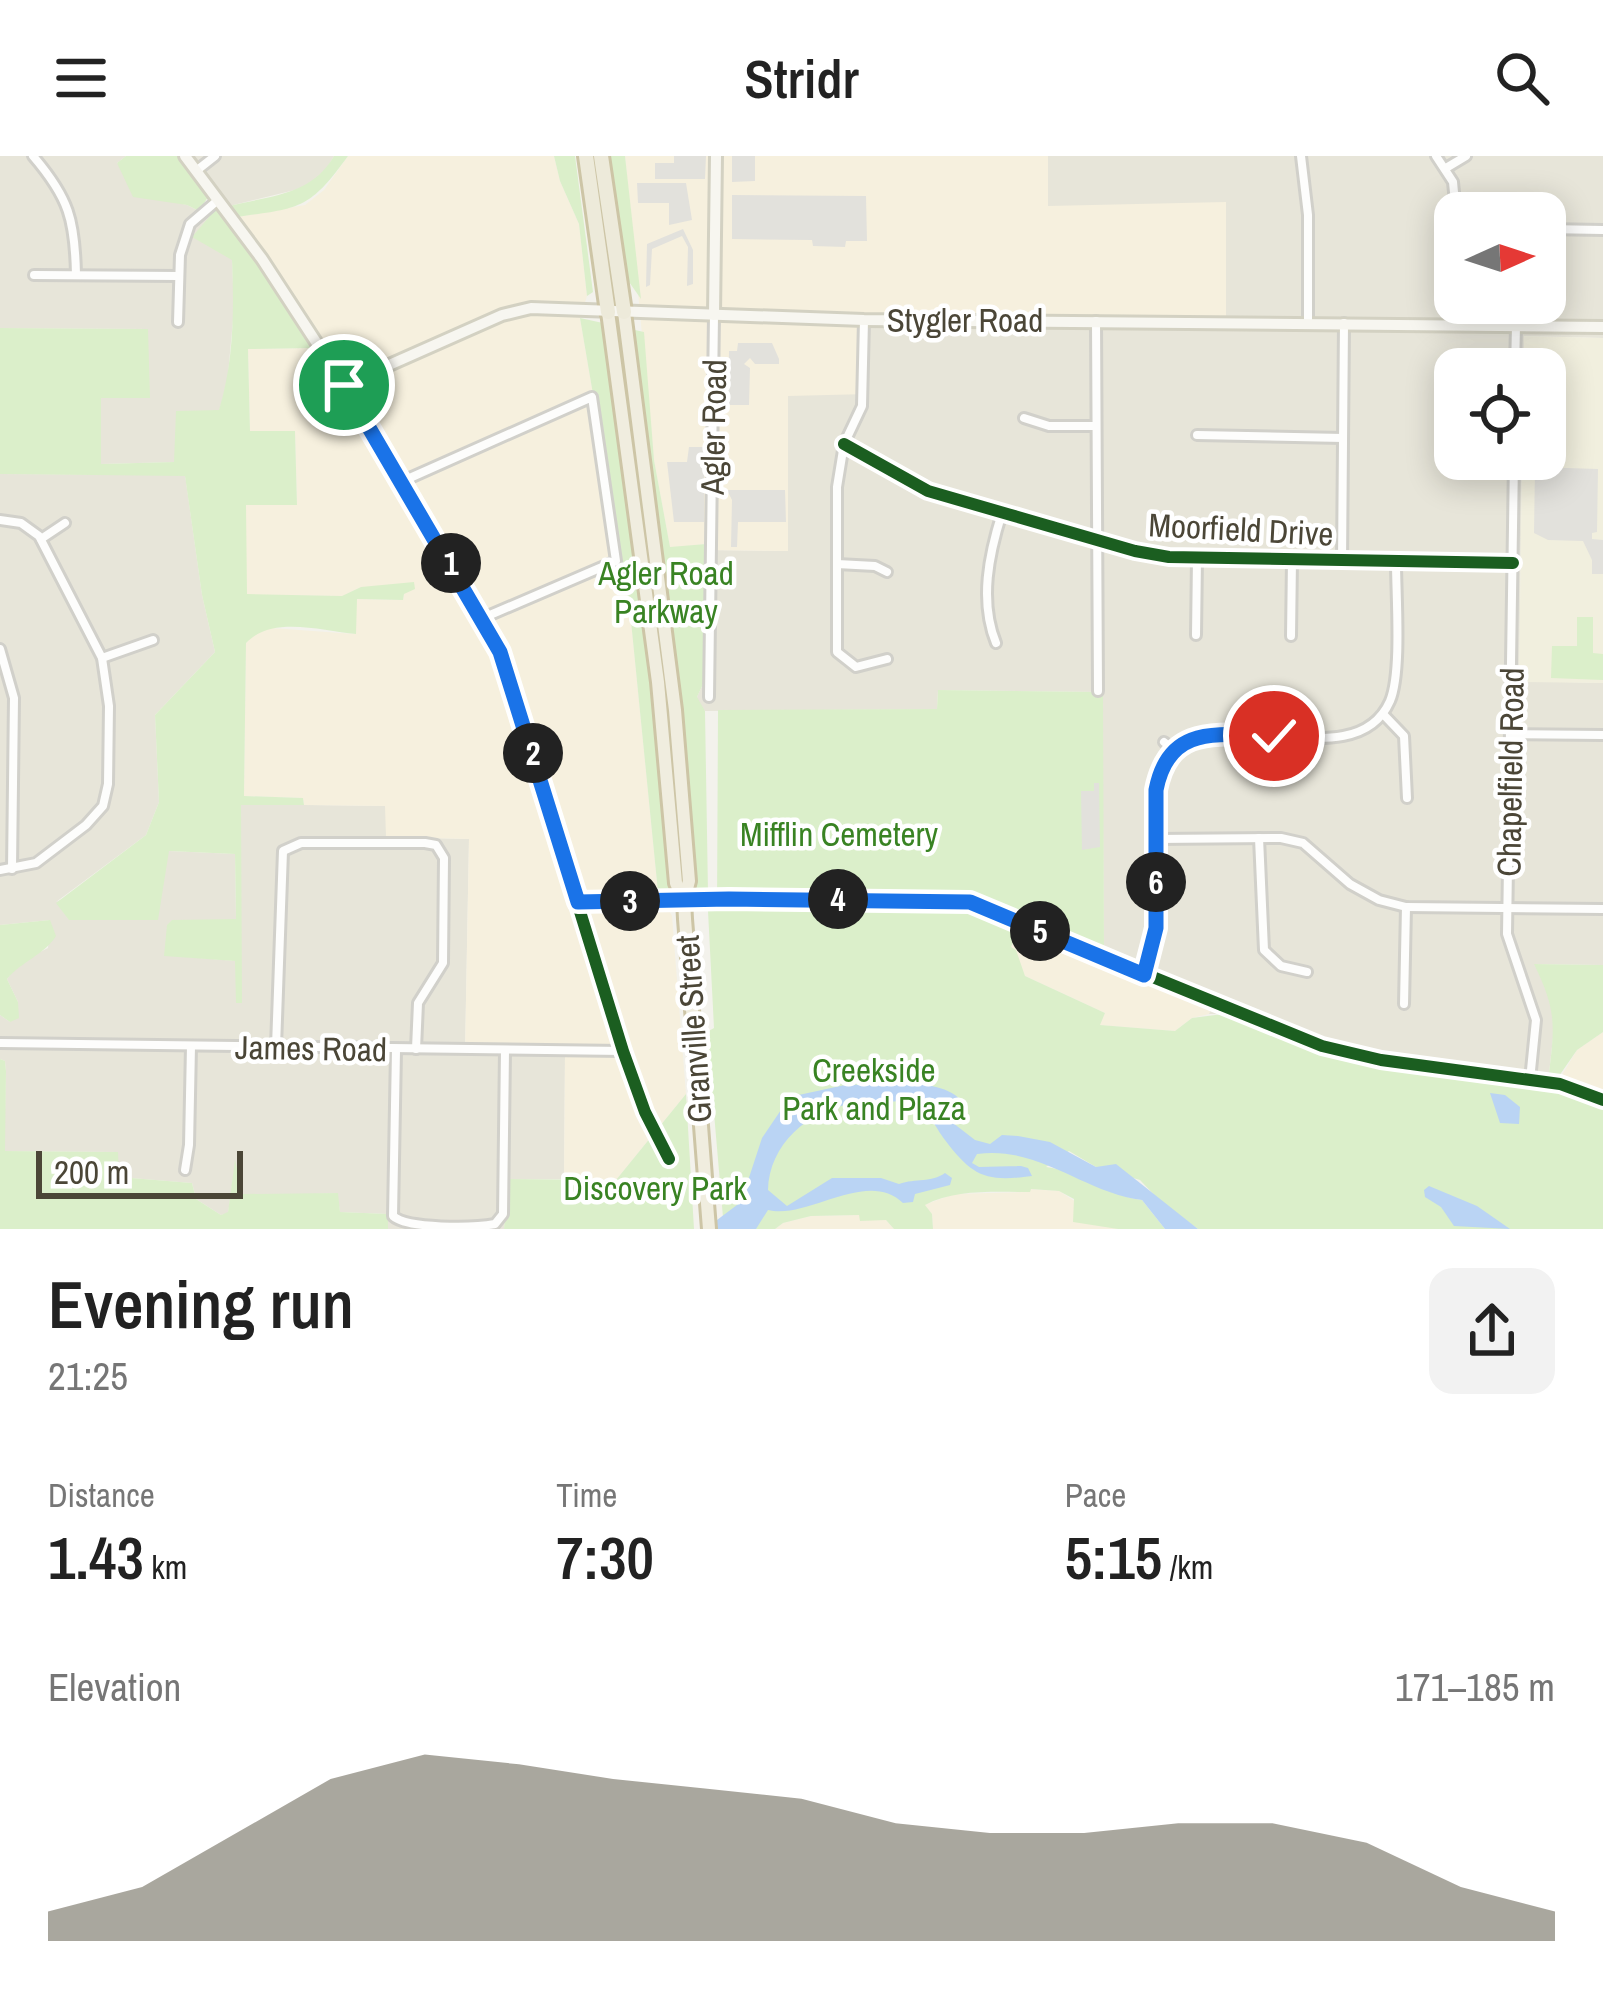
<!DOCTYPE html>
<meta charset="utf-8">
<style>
:root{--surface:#fff;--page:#f2f2f2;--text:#222;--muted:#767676;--accent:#868276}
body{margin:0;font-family:"Archivo Narrow",sans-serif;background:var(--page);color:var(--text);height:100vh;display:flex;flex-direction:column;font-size:45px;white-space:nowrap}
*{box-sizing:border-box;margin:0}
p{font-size:39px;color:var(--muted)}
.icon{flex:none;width:66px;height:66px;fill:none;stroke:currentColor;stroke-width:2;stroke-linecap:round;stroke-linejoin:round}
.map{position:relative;height:1073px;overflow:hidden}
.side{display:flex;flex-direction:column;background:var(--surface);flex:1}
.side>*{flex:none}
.needle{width:78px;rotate:87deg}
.buttons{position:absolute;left:1434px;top:36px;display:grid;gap:24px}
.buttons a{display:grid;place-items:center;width:132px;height:132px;border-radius:24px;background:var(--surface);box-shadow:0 6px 30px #0003;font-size:60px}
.scale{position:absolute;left:36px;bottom:30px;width:207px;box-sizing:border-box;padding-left:12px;border:6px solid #4b4637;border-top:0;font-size:33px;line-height:42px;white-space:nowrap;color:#4b4637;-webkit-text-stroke:9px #fff;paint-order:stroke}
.pin{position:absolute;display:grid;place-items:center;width:102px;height:102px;color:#fff;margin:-51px;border:6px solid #fff;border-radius:50%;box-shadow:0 3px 12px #0007}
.km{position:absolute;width:60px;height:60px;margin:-30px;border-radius:50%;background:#222;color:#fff;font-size:33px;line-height:60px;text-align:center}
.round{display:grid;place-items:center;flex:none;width:126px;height:126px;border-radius:24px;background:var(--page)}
.headline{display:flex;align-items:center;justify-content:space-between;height:204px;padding:0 48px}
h1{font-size:66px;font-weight:600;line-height:90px}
.metrics{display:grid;grid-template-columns:repeat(3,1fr);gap:18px;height:204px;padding:12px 48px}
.metrics div{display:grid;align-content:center}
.metrics b{font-size:60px;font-weight:600}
.metrics small{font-size:33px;font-weight:400}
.metrics p{font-size:33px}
.chart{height:336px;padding:24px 48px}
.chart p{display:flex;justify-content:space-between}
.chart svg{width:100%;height:216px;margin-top:12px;fill:var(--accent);opacity:.7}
header{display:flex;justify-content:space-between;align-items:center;height:156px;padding:0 48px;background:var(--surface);font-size:54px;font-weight:600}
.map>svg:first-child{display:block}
</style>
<header><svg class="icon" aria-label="menu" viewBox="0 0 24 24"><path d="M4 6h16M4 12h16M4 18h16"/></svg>Stridr<svg class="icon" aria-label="search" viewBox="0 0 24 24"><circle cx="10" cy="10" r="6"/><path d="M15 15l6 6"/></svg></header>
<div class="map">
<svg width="1603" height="1073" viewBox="0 0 1603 1073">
<rect width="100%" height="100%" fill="#f3f2ec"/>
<g fill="#e7e5d9" fill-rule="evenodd">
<path d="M0,0H126L117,7L146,40L187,49L209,60L232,103L234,153L227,229L219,255L175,306L101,308V241L148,173L0,172Z"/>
<path d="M179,0H334L324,17L307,31L217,53Z"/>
<path d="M1048,0H1603V182L1525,180L1524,213H1455V303H1522L1519,525L1603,527V809L1535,808L1551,844L1554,873L1549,917L1559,920L1554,932L1397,911L1301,889L1223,858H1209L1214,842L1104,794L1102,536L938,534L937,553L705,555L698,549L697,541L704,526L707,394L788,395V240L867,169L989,167L1047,50ZM1455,57H1545V147H1455Z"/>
<path d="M0,318L185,319L202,439L215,496L155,559L159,646L146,679L56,746L168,695L235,698L236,763L164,799L236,805V847H241V648L386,650L387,681L469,683L465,897L565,899L564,1023H509L504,1073H388V1058L340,1056L337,1037L249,1041L243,1038L235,1009L228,1057L221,1059L196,1043L192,1027L119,1021L117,996L4,995L6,915L5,905L0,903V859L10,866L18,846L7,823L20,806L48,792L50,764L0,769Z"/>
</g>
<g fill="#f6f0de">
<path d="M348,0H554L560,25L579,68L587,140L580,162L630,455L658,736L672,760L686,938L616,1024L564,1023L565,899L465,898L469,683L386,681L385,650L304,649L303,642L244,640L246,487L255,477L271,472L355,478L356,443L403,444L404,438L361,431L343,440L246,439V348H297L295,275L250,276L248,193L312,192L237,61L305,49L324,34Z"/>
<path d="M625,0H1048V50L1226,46V169H867L868,238L788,240V395L707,394L705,388L670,392L654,304Z"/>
<path d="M1025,759L1215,842L1209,858L1192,862L1175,875L1099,869L1105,857L1025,820L1011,791Z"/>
<path d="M1603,876V948L1554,932L1577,894Z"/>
<path d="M1030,1033L1059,1035L1118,1073H933L932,1058L924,1049L954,1038L1029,1036Z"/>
<path d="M860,1059V1064H886L894,1073H775L783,1067L811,1060Z"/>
</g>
<path fill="#f1efde" d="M1524,180L1603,182V527L1519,526L1522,303H1545V213H1524Z"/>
<g fill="#dbefca">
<path d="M126,0H179L208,41L199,55L187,49L133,41L117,7Z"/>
<path d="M334,0H348C309,54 300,52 237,61L229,50C270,40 312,39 334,0Z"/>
<path d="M554,0H575L593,136L587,140L579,68L560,25Z"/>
<path d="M609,0H625L641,143L627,123Z"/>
<path d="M217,53L251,95L313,192L248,193L250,275H295L297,349H246L247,438L342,440L361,431L414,426L415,433L404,438L403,444L357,443L356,478C322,475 272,459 246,487L244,640L303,642L304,649H241L242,847H236L235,805L164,800L167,769L172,764L236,763L235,698L169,695L158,764H69L56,747L146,679L159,646L155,559L215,496L202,439L185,320L0,318V172L148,173L150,242H101V308L174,306L176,255L219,254C234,205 234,154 232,104L192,81L209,61L205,58Z"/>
<path d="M580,162L644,176L654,304L670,391L706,388L704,526L697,541L705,555L708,737L658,736L630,455Z"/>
<path d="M1577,461H1593V497L1603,498V524L1551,522L1552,490H1577Z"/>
<path d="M938,534L1103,536L1104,794L1025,759L1011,791L1016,794L1025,820L1105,857L1100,869L1175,875L1192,862L1223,858L1346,901L1533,928L1576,937L1603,948V1073H1198L1161,1046L1140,1024L1096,1011L1069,995L1046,1011C1081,1015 1107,1040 1142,1044L1165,1073H1118L1073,1066L1074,1043L1059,1035L1031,1033L1030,1036C994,1036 955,1033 925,1049L932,1058L933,1073H894L886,1064L860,1065L859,1059L811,1060L783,1067L775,1073H724L707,876L714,872L708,755L717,754L718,554L937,553Z"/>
<path d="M50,764L56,780C44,799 22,805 7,823L18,846L19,862L10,866L0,859V769Z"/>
<path d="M1534,808L1603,809V876L1577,894L1559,920L1549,917C1555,868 1556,853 1534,808Z"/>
<path d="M0,903L5,905L6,915L5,995L118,996L119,1021L192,1027L196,1043L221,1059L228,1056L235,1004L243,1038L338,1037L340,1056L388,1058V1073H0Z"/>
<path d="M686,938L694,1073H504L508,1023L616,1024Z"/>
</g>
<g fill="#e2e1dc">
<path d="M674,0H706L705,23H655V7H674Z"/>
<path d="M732,0H755V25L732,26Z"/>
<path d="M637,27H686L692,64L669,69V47H638Z"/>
<path d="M732,39L866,40L867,85H846L845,91L813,90L812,84L732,83Z"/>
<path d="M683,73L693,94V128L687,130L688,91L682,80L652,93L650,129L646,131L647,88Z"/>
<path d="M738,187H772L779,203V208H755L750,202L744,208L750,212L749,249H728L729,195H737Z"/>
<path d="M689,291H704V366H674L667,306H687Z"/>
<path d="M1535,311L1598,313L1597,376L1592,377V383L1603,384V418H1592V404L1583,385L1548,384L1534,377Z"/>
<path d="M727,334H785L786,366H738L737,391H731L732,344Z"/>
<path d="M1094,627H1099L1100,691L1082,694L1081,635H1094Z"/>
</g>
<g fill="#bad4f4">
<path d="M845,929C877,929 944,919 963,947L953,967L975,984L990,988L1002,979L1018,980L1050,986L1096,1011L1116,1008L1198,1073H1165L1142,1044C1085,1037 1038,989 977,998L972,1007L979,1011L1021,1010L1028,1012L1032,1020C986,1026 973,1021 945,984C935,971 931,957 915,950C899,941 886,947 870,949C864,950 858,947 851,948C808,954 769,989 768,1034L787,1050L832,1022H881L899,1028C916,1022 931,1027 945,1017L952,1022L950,1029L915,1038L913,1046L903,1047C867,1012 808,1064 768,1054L756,1073H705L741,1046L762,982L783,951L794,940Z"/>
<path d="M1490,937L1505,939L1520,951L1519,968L1500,967Z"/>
<path d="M1429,1030L1477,1050L1510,1073L1454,1070L1441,1051L1425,1041L1424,1034Z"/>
</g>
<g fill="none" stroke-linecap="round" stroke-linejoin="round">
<g stroke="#d1d0ca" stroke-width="14">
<g id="minor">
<path d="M33,0C69,42 75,64 76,119"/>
<path d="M1301,0L1308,59V166"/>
<path d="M1436,0L1453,26L1456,57"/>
<path d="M1446,12L1466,0"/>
<path d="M196,15L215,0"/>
<path d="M1545,73L1603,74"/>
<path d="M34,119L179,120"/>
<path d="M864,164L862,250L844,288L837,331V496L856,511L887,503"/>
<path d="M1096,165L1098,535"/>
<path d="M178,166L180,99L190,68L218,44"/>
<path d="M1456,169V147"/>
<path d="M1515,213L1516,170"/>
<path d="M1024,262L1049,270H1096"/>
<path d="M1197,279L1343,282"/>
<path d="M844,288L928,335L1135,395L1169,401L1513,407"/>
<path d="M1514,303L1507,778L1536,864L1530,924"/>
<path d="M403,325L592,241L616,405L483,462"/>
<path d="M0,364L21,367L39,380L102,502L109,550L108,628L103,650L86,669L36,707L0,714"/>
<path d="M41,383L65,367"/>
<path d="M1342,406L1344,167"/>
<path d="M837,408L875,410L887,416"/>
<path d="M1196,479L1197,403"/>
<path d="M1291,480L1292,404"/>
<path d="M996,487C979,445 989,398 1002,357"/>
<path d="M0,493L14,542L12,713"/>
<path d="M102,502L153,484"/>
<path d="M709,541L714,159"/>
<path d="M1383,558L1404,580L1407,642"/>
<path d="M1511,578L1603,579"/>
<path d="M1164,586L1174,594"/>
<path d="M1259,682L1264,794L1281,810L1307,816"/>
<path d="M1156,683L1281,682L1303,687L1350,728L1379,744L1406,751L1603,753"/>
<path d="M685,744L940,743L971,747L1322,890L1381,904L1560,928L1603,944"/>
<path d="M578,746C604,834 627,922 669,1003"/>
<path d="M1145,818L1157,772L1156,634C1177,515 1350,636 1390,545C1402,517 1396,440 1396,406"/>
<path d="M1404,848L1406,751"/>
<path d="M0,887L623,895"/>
<path d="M276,891L283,695L301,687H425L436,689L444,702L443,807L418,847L416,893"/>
<path d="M396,894L393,1060C407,1073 473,1072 495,1068L503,1058L505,894"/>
<path d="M185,1014L189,989L191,890"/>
</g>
</g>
<g stroke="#d1d0ca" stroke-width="15">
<path id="tertiary" d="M344,229L500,496L578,746L684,744"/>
</g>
<g stroke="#d3d1c2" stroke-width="16">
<g id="secondary">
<path d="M185,0L262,103L344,229L502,159L531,152L864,164L1603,171"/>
<path d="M714,159L716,0"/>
</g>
</g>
<g stroke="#cdc5a6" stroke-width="18">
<g id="trunk">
<path d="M608,156L658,526L676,727L683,743"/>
<path d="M624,156L675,554L689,725L684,744L685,763L709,1073"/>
</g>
</g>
<g stroke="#cdc5a6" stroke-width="20">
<g id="motorway">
<path d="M586,0L608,156"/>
<path d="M601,0L624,156"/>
</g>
</g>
<use href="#minor" stroke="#fdfdfc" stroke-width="8"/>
<use href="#tertiary" stroke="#fdfdfc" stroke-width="9"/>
<use href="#secondary" stroke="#f7f6f0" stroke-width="10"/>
<use href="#trunk" stroke="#f0eddf" stroke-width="12"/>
<use href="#motorway" stroke="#edeada" stroke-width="14"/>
<g stroke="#fff" stroke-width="20">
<g id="cycleway">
<path d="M344,229L500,496L623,895L645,956L669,1003"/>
<path d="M844,288L928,335L1135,395L1169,401L1513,407"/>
<path d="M578,746L729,743L971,747L1322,890L1381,904L1560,928L1603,944"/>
</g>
</g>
<use href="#cycleway" stroke="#1b5e20" stroke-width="12"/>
</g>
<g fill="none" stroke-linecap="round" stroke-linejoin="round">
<g stroke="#fff" stroke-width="24">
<path id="route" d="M344,229L500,496L578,746L729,743L970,746L1144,819L1156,772V634C1169,567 1219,579 1274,580"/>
</g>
<use href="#route" stroke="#1a73e8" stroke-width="15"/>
</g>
<g text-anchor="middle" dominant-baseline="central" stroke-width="9" stroke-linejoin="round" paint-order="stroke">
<g font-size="33" fill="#4b4637" stroke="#fff">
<text x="965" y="164">Stygler Road</text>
<text transform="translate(713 271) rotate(-89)">Agler Road</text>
<text transform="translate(1241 373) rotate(3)">Moorfield Drive</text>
<text transform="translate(1510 616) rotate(-89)">Chapelfield Road</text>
<text transform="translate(693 873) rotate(-94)">Granville Street</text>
<text transform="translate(311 892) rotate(1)">James Road</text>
</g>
<g font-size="33" fill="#398323" stroke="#fff">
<text x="666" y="417">Agler Road<tspan x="666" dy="38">Parkway</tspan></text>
<text x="839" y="678">Mifflin Cemetery</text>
<text x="874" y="914">Creekside<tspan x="874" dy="38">Park and Plaza</tspan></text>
<text x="655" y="1032">Discovery Park</text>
</g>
</g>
</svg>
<div class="buttons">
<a><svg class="needle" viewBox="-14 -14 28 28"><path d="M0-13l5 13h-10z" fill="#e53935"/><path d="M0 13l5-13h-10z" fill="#767676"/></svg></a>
<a><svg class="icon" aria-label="locate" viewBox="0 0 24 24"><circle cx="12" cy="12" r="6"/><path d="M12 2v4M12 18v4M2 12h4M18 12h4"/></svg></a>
</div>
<div class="scale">200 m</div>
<div class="pin" style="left:344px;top:229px;background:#1e9e55"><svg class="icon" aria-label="arrive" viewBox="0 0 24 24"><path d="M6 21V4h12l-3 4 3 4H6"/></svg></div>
<div class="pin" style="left:1274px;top:580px;background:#d93025"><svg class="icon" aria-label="check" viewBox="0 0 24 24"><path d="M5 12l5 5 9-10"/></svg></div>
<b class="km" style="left:451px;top:407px">1</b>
<b class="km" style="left:533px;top:597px">2</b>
<b class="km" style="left:630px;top:745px">3</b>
<b class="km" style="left:838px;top:743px">4</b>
<b class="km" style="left:1040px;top:775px">5</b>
<b class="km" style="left:1156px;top:726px">6</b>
</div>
<section class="side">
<div class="headline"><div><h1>Evening run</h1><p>21:25</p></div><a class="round"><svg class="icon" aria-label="share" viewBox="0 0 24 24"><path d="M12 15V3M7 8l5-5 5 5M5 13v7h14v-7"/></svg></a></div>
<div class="metrics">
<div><p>Distance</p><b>1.43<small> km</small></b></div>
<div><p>Time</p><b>7:30</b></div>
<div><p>Pace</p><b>5:15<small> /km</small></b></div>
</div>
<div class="chart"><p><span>Elevation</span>171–185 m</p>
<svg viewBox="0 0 160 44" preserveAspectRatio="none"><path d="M0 44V38L10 33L20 22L30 11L40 6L50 8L60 11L70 13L80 15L90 20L100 22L110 22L120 20L130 20L140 24L150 33L160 38V44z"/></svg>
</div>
</section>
